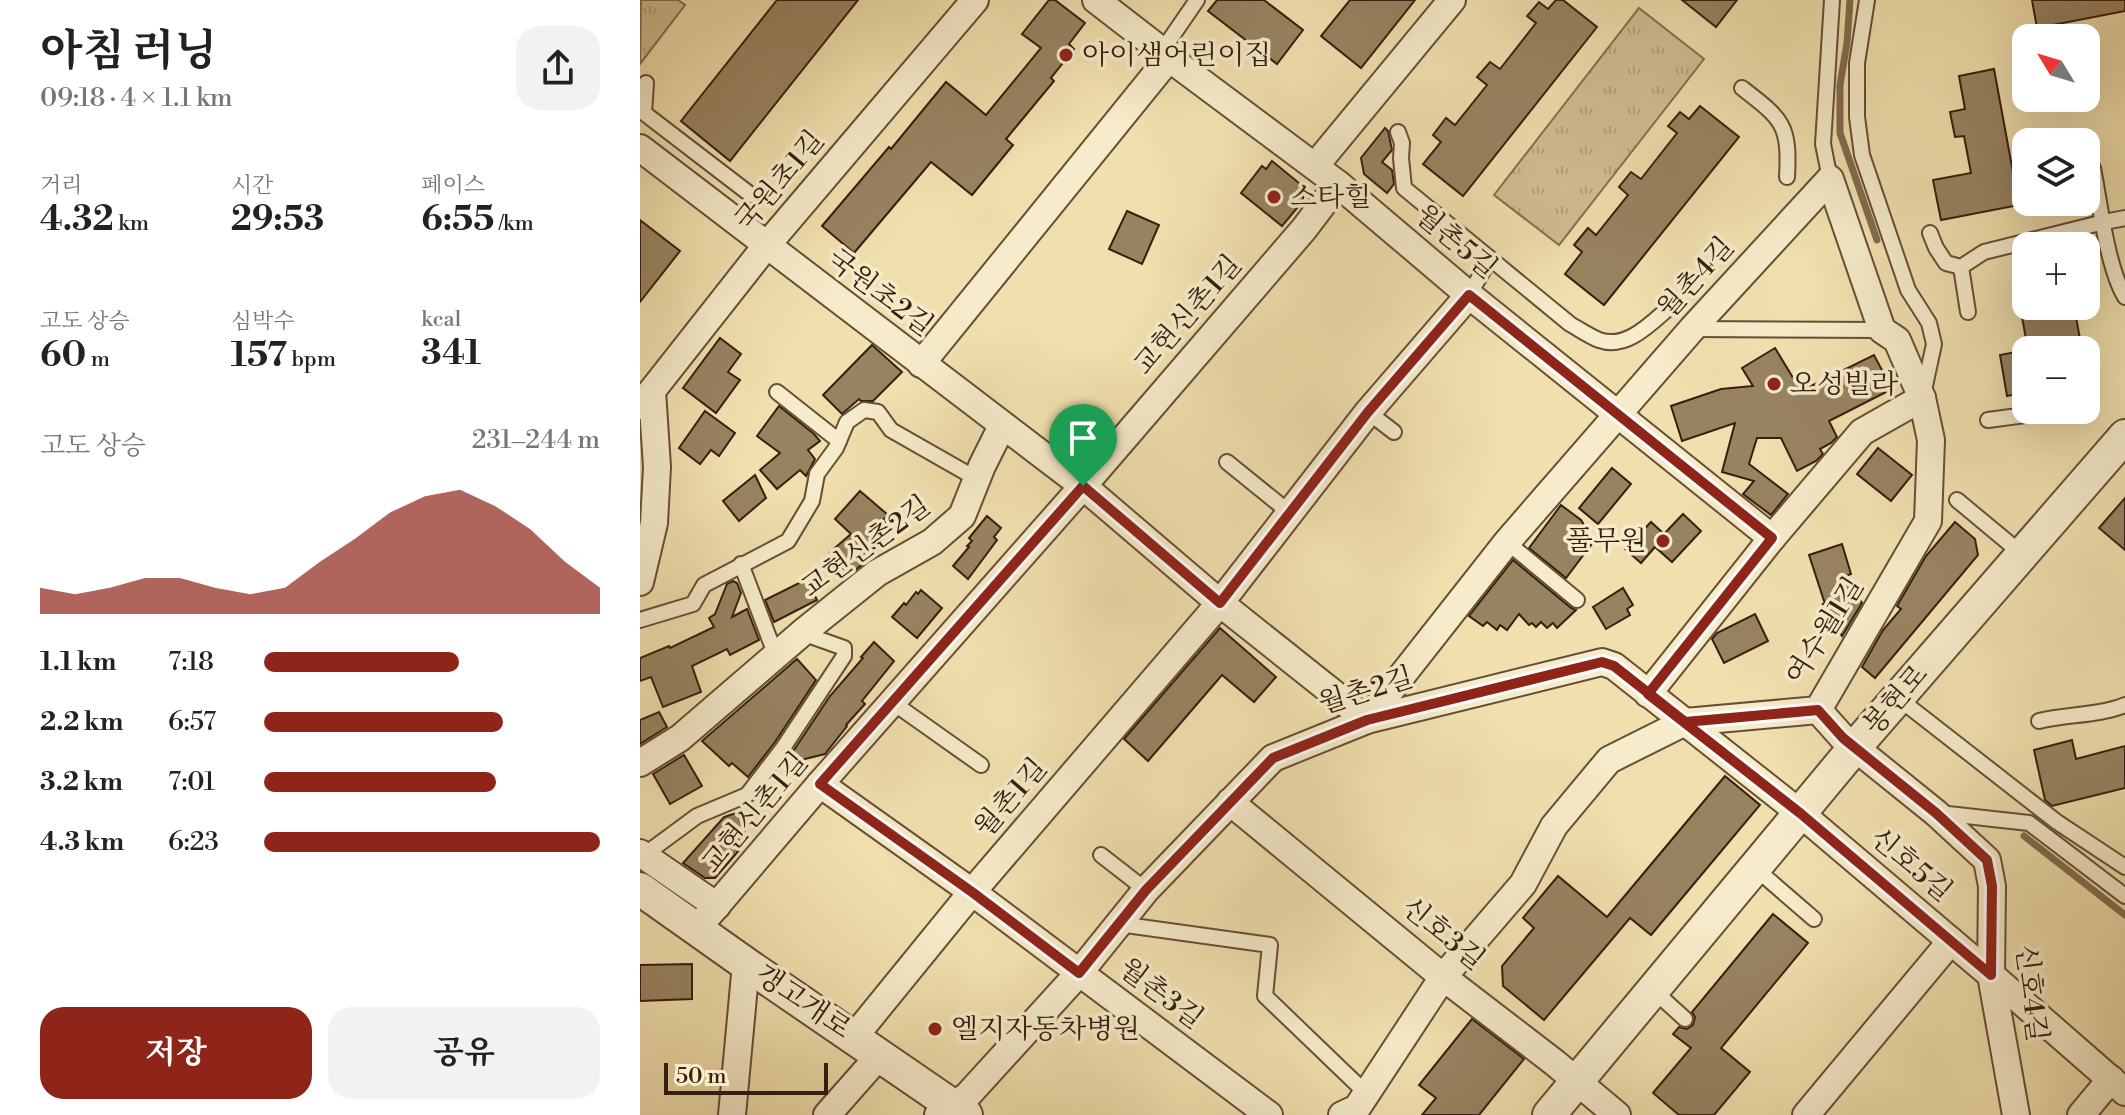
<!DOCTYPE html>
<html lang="ko">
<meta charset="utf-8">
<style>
:root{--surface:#fff;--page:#f2f2f2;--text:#222;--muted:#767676;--accent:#8f2418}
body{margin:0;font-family:"Libre Bodoni","Noto Serif KR",serif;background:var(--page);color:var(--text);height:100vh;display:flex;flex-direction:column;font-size:30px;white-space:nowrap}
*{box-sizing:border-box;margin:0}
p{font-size:26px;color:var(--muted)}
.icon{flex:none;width:44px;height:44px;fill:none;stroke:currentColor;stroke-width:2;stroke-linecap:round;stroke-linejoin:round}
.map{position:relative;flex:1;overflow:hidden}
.sheet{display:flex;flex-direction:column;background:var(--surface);width:640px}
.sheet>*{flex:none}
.needle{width:52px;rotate:308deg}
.controls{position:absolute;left:1372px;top:24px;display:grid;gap:16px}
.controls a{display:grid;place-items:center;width:88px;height:88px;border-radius:16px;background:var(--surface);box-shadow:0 8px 32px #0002;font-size:40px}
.scale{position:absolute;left:24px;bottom:20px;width:164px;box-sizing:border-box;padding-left:8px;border:4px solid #371e0e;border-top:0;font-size:22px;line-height:28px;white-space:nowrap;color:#371e0e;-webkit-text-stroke:6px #f6ebca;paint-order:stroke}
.pin{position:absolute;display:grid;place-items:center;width:68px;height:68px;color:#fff;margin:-82px -34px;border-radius:50% 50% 50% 0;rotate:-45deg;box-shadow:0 0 8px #0007}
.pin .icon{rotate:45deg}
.round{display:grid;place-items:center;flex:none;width:84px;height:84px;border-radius:24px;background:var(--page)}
.summary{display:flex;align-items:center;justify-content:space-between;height:136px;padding:0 40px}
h1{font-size:44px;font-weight:700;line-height:60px}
.figures{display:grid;grid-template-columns:repeat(3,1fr);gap:12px;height:136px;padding:8px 40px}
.figures div{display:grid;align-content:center}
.figures b{font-size:34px;font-weight:700}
.figures small{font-size:22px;font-weight:400}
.figures p{font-size:22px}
.chart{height:224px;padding:16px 40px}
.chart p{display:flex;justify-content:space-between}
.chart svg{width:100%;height:144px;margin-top:8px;fill:var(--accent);opacity:.7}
.button{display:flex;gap:16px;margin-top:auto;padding:16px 40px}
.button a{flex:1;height:92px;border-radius:24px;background:var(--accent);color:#fff;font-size:32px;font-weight:700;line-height:92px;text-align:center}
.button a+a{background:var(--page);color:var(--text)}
ul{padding:0 40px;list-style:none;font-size:26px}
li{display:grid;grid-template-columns:128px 96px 1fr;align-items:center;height:60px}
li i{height:20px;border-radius:10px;background:var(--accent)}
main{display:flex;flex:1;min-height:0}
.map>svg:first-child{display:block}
</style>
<main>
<section class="sheet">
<div class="summary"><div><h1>아침 러닝</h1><p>09:18 · 4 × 1.1 km</p></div><a class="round"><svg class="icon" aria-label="share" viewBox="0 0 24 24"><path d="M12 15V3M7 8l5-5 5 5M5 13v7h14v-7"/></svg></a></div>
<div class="figures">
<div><p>거리</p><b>4.32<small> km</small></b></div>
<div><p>시간</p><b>29:53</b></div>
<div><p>페이스</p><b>6:55<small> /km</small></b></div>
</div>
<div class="figures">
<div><p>고도 상승</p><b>60<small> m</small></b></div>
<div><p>심박수</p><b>157<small> bpm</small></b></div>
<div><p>kcal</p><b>341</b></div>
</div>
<div class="chart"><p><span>고도 상승</span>231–244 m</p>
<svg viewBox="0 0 160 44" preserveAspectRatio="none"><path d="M0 44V36L10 38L20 36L30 33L40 33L50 36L60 38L70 36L80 28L90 21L100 13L110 8L120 6L130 11L140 18L150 28L160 36V44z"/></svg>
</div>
<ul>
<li><b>1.1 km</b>7:18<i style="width:58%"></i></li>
<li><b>2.2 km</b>6:57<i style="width:71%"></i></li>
<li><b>3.2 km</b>7:01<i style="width:69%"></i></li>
<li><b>4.3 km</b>6:23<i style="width:100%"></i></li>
</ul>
<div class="button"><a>저장</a><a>공유</a></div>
</section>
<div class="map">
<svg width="1485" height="1115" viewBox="0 0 1485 1115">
<defs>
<pattern id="park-tufts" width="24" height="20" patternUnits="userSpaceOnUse" patternTransform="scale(2)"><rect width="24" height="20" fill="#d1bf93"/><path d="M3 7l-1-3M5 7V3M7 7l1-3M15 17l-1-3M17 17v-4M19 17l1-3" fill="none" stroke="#b4a47e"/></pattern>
</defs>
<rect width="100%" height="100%" fill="#f1e0ae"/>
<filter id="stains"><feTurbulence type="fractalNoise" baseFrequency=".0025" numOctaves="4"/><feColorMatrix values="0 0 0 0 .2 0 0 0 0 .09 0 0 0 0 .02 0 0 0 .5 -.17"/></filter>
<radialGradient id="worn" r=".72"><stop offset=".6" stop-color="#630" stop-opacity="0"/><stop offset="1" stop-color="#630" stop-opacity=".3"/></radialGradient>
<g fill="url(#park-tufts)" stroke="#846e50" stroke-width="2">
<path d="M1,0H38L45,5L0,64Z"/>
<path d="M999,8L1064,59L919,245L854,195Z"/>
</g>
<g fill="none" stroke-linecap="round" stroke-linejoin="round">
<g stroke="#816b4e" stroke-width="7">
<path d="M1210,0L1207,43L1200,85V133L1237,240"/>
<path d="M1384,836L1485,915"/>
</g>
</g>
<g fill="#988361" stroke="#371e0e" stroke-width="2">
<path d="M137,0H218L90,161L41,121Z"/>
<path d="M409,0H415L445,23L429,44L434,49L411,78L414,81L366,139L373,145L332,195L291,162L214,253L182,226L249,147L251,149L306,82L346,115L401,48L382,34Z"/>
<path d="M577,0H624L663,30L637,64L568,11Z"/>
<path d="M710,0H775L721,68L681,36Z"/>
<path d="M916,0H923L957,27L823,196L783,164L801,142L793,135L806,118L815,125L847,85L837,77L850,62L860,69L896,23L887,16L899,2L908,9Z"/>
<path d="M1042,0H1097L1076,27Z"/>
<path d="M1392,0H1485V11L1397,28Z"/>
<path d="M1354,69L1379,205L1301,220L1293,180L1331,173L1324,136L1315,137L1310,112L1325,109L1319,76Z"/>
<path d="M1060,106L1099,137L964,305L925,274L942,252L934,245L948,228L956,235L988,195L979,187L991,172L1001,179L1037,133L1028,126L1040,112L1049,119Z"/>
<path d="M745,128L748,131L752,150L742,162L752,170L754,184L747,193L724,174L721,158Z"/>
<path d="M632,161L659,183L663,192V201L642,226L601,193L622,166L626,169Z"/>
<path d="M487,211L519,225L502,264L469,249Z"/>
<path d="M0,220L40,251L0,302Z"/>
<path d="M1380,306H1434L1442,350H1388Z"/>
<path d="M80,338L101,354L88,372L100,380L76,413L43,388Z"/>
<path d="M232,345L262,372L233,401H221L219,399L202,414L183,395Z"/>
<path d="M1135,348L1161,391L1234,355L1252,389L1189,421L1197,437L1191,443L1180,449L1183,454L1176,461L1157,471L1141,438H1117L1109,464L1148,494L1131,515L1103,494L1114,481L1082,472L1095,423L1042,441L1031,406L1081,389L1113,386L1102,368Z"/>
<path d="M1386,350V392L1367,396L1360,355Z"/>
<path d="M139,406L174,434L180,441L168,450L175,459L166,476L160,470L137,489L120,470L140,453L117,436Z"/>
<path d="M65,411L95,433L79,456L71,450L60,464L39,448Z"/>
<path d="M1238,448L1272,475L1251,501L1217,474Z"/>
<path d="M972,468L991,484L958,524L939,508Z"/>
<path d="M115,475L126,498L99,521L83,501Z"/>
<path d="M220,491L248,515L243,520L253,528L227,556L229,559L209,575L190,552L211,534L195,519Z"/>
<path d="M1485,498V550L1459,528Z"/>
<path d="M921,505L941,520L954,541L926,578L889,548Z"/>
<path d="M1043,514L1061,531L1032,562L1015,547L1001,563L985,549L1011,522L1024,534Z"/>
<path d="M347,516L361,528L354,537L357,540L328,579L313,566L329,547L327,546L332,541L329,538Z"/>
<path d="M1315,522L1335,539L1338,555L1235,678L1222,667L1243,630L1261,609L1257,606L1286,556Z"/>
<path d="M1202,544L1211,574L1206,576L1222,603L1202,636L1183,604H1185L1169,555Z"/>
<path d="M873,560L931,608L936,610L917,628L913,623L907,628L901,622L896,627L892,623L889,625L879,614L867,630L860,625L857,630L847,622L843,626L829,616Z"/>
<path d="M167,579L177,600L134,622L125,600Z"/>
<path d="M93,581L97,583L101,593L92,617L107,609L119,640L90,655L87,649L52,666L61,692L23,707L11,677L0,681V658L29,646L30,648L74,627L69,618L75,614L87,584Z"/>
<path d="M983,588L993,605L987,609L990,615L966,629L953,607Z"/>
<path d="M281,590L302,608L277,638L252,617L264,603L266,605L276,592L278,594Z"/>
<path d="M1115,614L1128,641L1084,663L1072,639L1077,633Z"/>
<path d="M580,628L636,677L614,702L582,675L508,761L484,739Z"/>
<path d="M234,642L254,661L222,701L225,704L206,725L207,726L185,754L157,761L150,756L190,696L223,658L221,657Z"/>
<path d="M157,659L176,680L135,742L108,777L92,763L89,766L62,741Z"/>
<path d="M19,712L27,727L0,744V720Z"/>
<path d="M1432,740L1436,759L1485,746V788L1412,806L1405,800L1394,750Z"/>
<path d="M44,755L62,786L30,804L13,774Z"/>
<path d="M1085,776L1120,805L1011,935L990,918L904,1020L863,986L862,966L894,928L883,918L918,876L967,917Z"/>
<path d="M99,812L107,841L75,878H65L43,863L84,817Z"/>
<path d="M1133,914L1168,943L1081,1048L1110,1072L1074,1115H1039L1013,1093L1051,1048L1033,1034L1039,1027L1047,1029L1053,1025L1055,1017L1052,1012Z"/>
<path d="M52,964V999L0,1001V965Z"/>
<path d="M832,1019L884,1059L839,1115H782L796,1098L779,1085Z"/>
</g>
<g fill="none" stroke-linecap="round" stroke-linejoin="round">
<g stroke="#664e36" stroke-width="18">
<g id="service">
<path d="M1227,0L1217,63V117L1222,155L1268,290L1289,323L1294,344L1283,395"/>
<path d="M522,51L557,0"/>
<path d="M6,83L4,113L111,195"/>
<path d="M1102,88C1142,119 1150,124 1147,177"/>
<path d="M758,132L762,143L761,158L764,188L930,324C939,329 949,336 959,340C987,350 1011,323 1031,306"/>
<path d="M1453,168C1460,203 1467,267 1485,297"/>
<path d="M1190,179L1183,144L1192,0"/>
<path d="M1290,233L1296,248L1306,263L1321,267L1344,252L1464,222L1485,218"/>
<path d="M1321,267L1328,312"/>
<path d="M829,295L850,259"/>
<path d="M1052,329L1242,330"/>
<path d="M137,392L199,441"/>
<path d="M728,412L754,432"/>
<path d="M1348,420L1423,410"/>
<path d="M587,462L650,513"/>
<path d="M1317,500L1382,554"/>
<path d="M867,542L937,600"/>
<path d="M101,564L136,656"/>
<path d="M0,620L53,604L64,585L148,541L172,501L177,474L196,448L207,422L224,410L238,412L251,430L337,479"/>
<path d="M1258,698L1417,822L1485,867"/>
<path d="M252,702L341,765"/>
<path d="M1399,721C1427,714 1458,716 1485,705"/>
<path d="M1299,813L1389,823L1485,896"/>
<path d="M11,850L57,816L107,795L143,748L204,656V648L162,633"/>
<path d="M461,855L506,890"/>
<path d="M1115,868L1174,919"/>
<path d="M479,924L630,945L625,996L727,1094"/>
<path d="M1013,990L1045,1019"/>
</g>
</g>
<g stroke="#664e36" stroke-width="30">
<g id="minor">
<path d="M456,0L522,51L529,58L698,184L829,295L1132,538"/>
<path d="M0,148L443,486L580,603L727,720L867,542L1052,329L1190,179L1242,330L1257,340L1282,398L1291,440L1288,521L1178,710L1045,722L969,760L914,826L883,884L803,977L717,1108L702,1115"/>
<path d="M675,166L812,0"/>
<path d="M281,364L529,58"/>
<path d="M0,406L126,246L335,0"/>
<path d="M0,582L14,523L17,467L12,391"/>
<path d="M1008,694L1132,538L1222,432L1282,398"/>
<path d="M1178,710L1203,738L1296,813L1347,860L1352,886L1351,975L1376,1115"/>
<path d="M0,763L40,738L162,633L237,573L292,542L322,516L342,466L362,426"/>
<path d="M180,784L332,892L629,1115"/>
<path d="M590,802L803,977L915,1063L977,1115"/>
<path d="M0,853L77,906"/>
<path d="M59,930L66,918L180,784L443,486L664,229L698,184"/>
<path d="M214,1037L332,892L580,603L728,412L829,295"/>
<path d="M92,1115L106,964"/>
<path d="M187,1115L240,1055"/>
<path d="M298,1115L327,1096L439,973L506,890L633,758L727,720L962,662L974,666L1160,813L1351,975L1485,1092"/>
<path d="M1166,1115L1311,941"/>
<path d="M1441,1115L1471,1079"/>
</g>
</g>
<g stroke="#664e36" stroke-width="36">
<g id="tertiary">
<path d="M0,889L106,964L326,1115"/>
<path d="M909,1115L1215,747L1485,436"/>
</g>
</g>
<use href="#service" stroke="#f6ebca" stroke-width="14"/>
<use href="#minor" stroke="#f6ebca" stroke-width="26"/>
<use href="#tertiary" stroke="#f6ebca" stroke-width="32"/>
</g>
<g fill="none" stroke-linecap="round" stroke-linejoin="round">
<g stroke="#fff" stroke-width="16">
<path id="route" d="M443,486L180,784L332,892L439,973L506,890L633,758L727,720L962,662L974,666L1045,722L1178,710L1203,738L1296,813L1347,860L1352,886L1351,975L1160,813L1008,694L1132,538L829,295L728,412L580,603L443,486"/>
</g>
<use href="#route" stroke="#8f2418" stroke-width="10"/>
</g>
<g fill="#8f2418" stroke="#f6ebca" stroke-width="3">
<circle cx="426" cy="55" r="8"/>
<circle cx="634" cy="197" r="8"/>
<circle cx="1134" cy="384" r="8"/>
<circle cx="1023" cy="541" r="8"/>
<circle cx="295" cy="1029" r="8"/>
</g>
<g text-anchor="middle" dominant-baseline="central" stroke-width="7" stroke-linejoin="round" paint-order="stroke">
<g font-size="28" fill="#371e0e" stroke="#f6ebca" text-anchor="start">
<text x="442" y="55">아이샘어린이집</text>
<text x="650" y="197">스타힐</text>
<text x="1150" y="384">오성빌라</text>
<text x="1007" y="541" text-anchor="end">풀무원</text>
<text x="311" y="1029">엘지자동차병원</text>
</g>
<g font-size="28" fill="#371e0e" stroke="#f6ebca">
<text transform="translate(140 181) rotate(-50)">국원초1길</text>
<text transform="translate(816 242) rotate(40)">월촌5길</text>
<text transform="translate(1056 278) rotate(-48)">월촌4길</text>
<text transform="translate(240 293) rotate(37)">국원초2길</text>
<text transform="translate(548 315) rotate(-49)">교현신촌1길</text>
<text transform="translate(226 547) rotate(-36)">교현신촌2길</text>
<text transform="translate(1185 631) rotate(-58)">여수월1길</text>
<text transform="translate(726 691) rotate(-17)">월촌2길</text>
<text transform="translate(1256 700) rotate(-49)">봉현로</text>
<text transform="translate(371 798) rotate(-49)">월촌1길</text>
<text transform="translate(115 813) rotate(-50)">교현신촌1길</text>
<text transform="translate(1271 865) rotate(40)">신호5길</text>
<text transform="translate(803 934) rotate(39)">신호3길</text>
<text transform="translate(1391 993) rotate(83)">신호4길</text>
<text transform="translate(521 994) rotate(37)">월촌3길</text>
<text transform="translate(163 1002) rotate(34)">갱고개로</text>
</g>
</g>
<rect width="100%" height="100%" filter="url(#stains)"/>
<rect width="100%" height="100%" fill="url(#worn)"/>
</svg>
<div class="controls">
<a><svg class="needle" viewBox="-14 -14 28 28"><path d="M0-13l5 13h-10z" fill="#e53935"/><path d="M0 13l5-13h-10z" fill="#767676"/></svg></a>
<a><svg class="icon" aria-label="layers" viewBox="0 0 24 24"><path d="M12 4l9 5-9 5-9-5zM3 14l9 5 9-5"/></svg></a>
<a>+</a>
<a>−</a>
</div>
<div class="scale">50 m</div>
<div class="pin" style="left:443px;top:486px;background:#1e9e55"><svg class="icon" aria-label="arrive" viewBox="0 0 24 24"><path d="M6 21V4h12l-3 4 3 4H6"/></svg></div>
</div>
</main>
